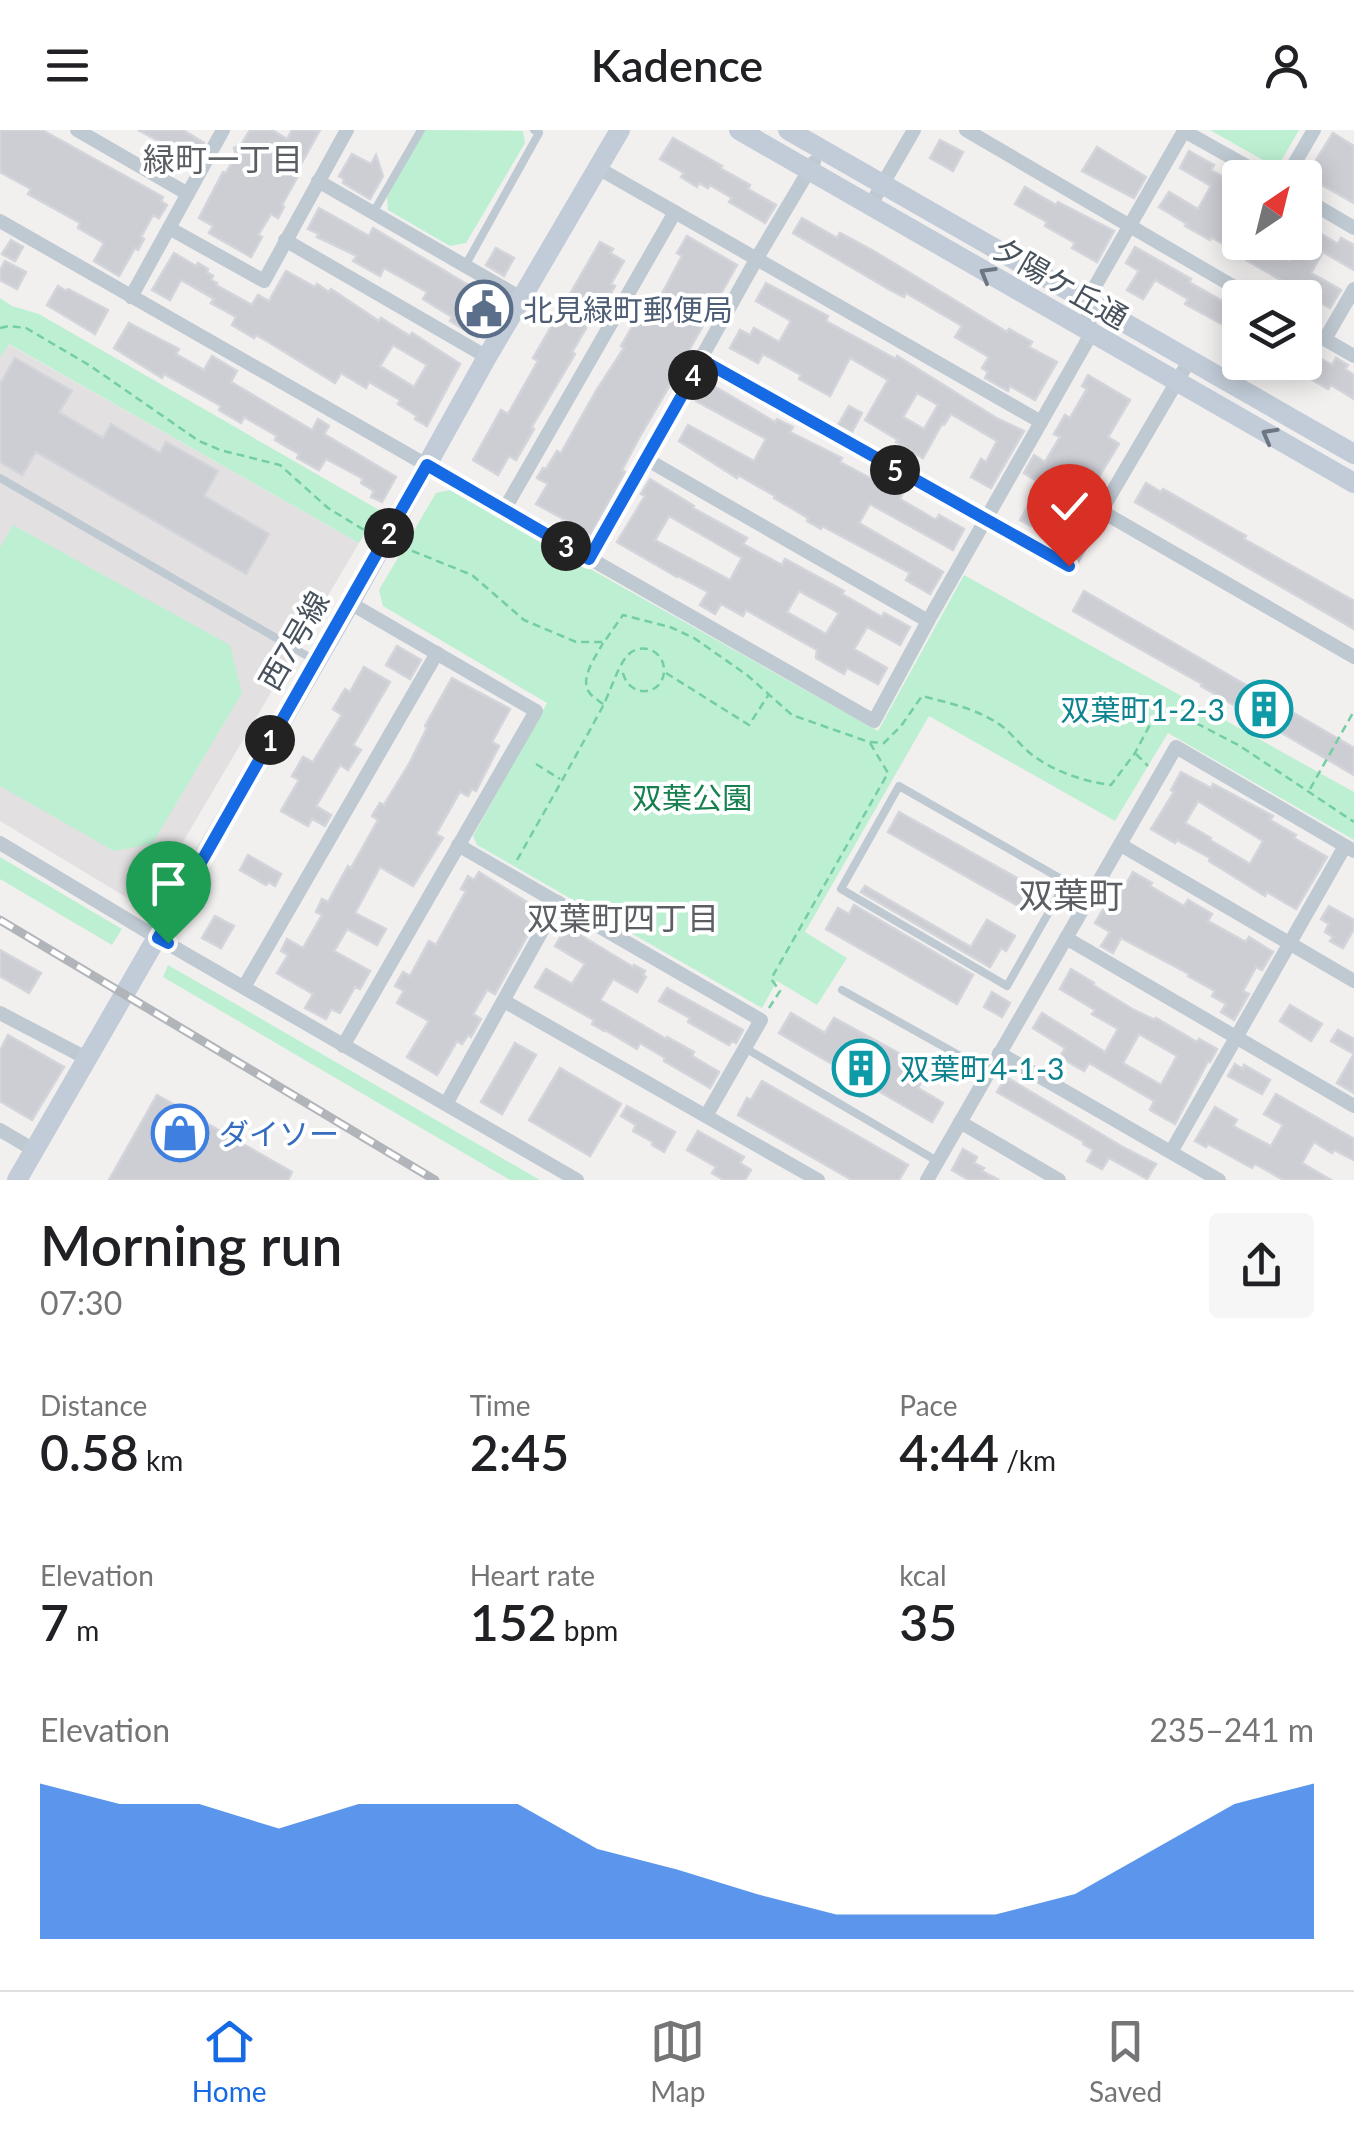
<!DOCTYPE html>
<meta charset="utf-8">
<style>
:root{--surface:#fff;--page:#f6f6f6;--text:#202124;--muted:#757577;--line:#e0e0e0;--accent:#166ae4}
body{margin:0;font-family:Lato,"Noto Sans JP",sans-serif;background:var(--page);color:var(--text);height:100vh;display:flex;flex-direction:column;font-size:38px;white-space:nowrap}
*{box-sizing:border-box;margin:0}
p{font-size:32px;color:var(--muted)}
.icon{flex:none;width:55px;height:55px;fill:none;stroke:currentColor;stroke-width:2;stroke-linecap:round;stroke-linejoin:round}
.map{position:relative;height:1050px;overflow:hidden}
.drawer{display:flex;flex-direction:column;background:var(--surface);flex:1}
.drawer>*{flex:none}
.needle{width:65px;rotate:35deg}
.buttons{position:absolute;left:1222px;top:30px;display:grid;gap:20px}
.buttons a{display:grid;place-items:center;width:100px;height:100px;border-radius:10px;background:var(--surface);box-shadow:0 5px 25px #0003;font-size:50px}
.pin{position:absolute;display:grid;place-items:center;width:85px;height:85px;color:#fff;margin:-102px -42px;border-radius:50% 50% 50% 0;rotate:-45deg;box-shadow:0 0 10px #0007}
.pin .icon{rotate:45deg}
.km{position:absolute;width:50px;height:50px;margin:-25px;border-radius:50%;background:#222;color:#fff;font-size:28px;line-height:50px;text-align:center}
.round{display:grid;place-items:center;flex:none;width:105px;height:105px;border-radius:10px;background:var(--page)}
.summary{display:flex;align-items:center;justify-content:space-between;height:170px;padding:0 40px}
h1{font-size:55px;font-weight:600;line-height:75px}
.figures{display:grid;grid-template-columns:repeat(3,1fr);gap:15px;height:170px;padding:10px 40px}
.figures div{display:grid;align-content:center}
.figures b{font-size:50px;font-weight:600}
.figures small{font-size:28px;font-weight:400}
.figures p{font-size:28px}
.chart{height:280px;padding:20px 40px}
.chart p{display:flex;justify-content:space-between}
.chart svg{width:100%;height:180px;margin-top:10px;fill:var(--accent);opacity:.7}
header{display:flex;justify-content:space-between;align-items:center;height:130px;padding:0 40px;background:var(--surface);font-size:45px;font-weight:600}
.tab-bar{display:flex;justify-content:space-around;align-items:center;height:140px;border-top:2px solid var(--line);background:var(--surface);font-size:28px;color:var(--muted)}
.tab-bar a{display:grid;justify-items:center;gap:5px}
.tab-bar .on{color:var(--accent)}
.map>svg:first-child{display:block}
</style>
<header><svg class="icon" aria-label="menu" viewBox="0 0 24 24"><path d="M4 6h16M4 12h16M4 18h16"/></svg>Kadence<svg class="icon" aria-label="person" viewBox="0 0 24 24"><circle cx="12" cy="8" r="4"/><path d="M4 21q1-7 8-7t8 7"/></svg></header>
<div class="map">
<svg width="1354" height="1050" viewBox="0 0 1354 1050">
<rect width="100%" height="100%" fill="#f2efef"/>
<path fill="#e3e0e1" d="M8,214L359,413L144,778L0,691V227Z"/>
<g fill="#bdf0d2">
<path d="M424,0L523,1L525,13L466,113L450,116L388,80L387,67Z"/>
<path d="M1210,0H1299L1277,38Z"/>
<path d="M0,168L12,176L39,184L379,380L359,413L9,214L0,227Z"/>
<path d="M450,360L878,601L964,445L1354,662V710L1168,603L1115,691L929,586L805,802L847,828L817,875L777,851L762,878L477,715L473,706L547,573L383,476L379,460L436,363Z"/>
<path d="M13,395L230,515L242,563L152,714L114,721L0,656V418Z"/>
<path d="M0,727L122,799L112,815L0,749Z"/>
<path d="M168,835L540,1050H510L163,847Z"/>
</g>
<g fill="#ccced4" stroke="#d3d5db" stroke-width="2.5" fill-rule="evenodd">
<path d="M0,0H42L163,67L161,71L167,75L159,88L153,85L141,107L144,109L138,120L135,118L119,146L94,131L104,113L78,98L80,93L28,64L31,59L0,42Z"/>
<path d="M138,0H183L204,13L194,30Z"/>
<path d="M250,0H272L287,9L292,0H320L295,45L298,46L282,75L284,77L278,88L271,84L258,105L262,107L251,127L209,103L213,96L199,88L223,42L226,43L236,25L234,18L241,15Z"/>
<path d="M1333,3L1354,16V73L1306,46Z"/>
<path d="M673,8L722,36L720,38L750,55L748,59L776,75L765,93L729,72L732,68L710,55L708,58L699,53L697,57L681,47L684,43L660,29Z"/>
<path d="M940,10L963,22L953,41L930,28Z"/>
<path d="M1097,17L1146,47L1134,68L1082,41Z"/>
<path d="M1189,21L1214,35L1211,40L1240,56V112H1257L1289,131L1300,112H1305V103L1309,97L1338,114L1341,108L1354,115V140L1323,122L1311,143L1341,160L1330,178L1246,130L1247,128L1211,107L1210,110L1185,96L1187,94L1159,77L1169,62L1198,79L1211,56L1180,38Z"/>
<path d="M352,24L371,34L376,25L383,46L370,69L343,53L344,49L339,46Z"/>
<path d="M1025,57L1056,75L1058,72L1114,101L1097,132L1072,118L1075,113L1045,96L1047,92L1015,74Z"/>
<path d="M319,78L369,106L373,98L468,155L463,162L493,179L477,207L450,191L452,187L423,169L427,162L384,138L380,146L353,131L357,126L317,107L319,104L308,99Z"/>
<path d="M802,88L837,108L840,103L872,120L1007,202L1009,199L1032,212L1029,217L1057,232L1035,270L1010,256L1008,261L985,248L988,242L982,238L989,227L955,207L962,196L906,163L904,167L890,160L793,103Z"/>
<path d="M687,106L737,135L683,231L686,233L676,249L674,248L640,306L622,340L625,342L591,404L536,374L548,354L537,348L543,338L546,339L557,321L561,323L596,261L624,218L621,216L650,166L658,171L682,126L677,123Z"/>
<path d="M11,110L23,117L15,131L2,124Z"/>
<path d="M600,112L613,119L610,123L624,131L611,154L615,156L602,178L599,176L572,222L575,224L531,298L534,299L516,330L509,326L498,345L473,330L501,280L508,284L538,231L533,228Z"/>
<path d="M1135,117L1191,149L1189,152L1226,173L1229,169L1240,176V204L1185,174L1188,169L1155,150L1143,169L1127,160L1139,141L1126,133Z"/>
<path d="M496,118L514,128L504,146L486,135Z"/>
<path d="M174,123L196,136L198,133L208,139L207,142L213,146L211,150L217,153L216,155L252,175L258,165L269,171L286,141L315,157L317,154L329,162L331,159L379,191L381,188L410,206L412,203L460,234L427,296L415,289L417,286L398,274L400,270L369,252L366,258L341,243L335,253L270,213L256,205L254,208L232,195L236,187L211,173L214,169L181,150L170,170L152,160ZM393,215L427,235L414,257L380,236Z"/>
<path d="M5,131L26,142L17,159L0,150V140Z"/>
<path d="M766,153L828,186L826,191L896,229L897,226L998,289L1024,301L991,358L971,347L981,329L986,332L997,311L951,284L944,295L942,294L923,328L896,312L898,310L865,290L888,250L850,228L830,266L799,249L801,245L763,224L758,233L730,218L740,200L750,205L754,198L779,212L791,191L756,171ZM917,263L938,275L924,299L903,287Z"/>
<path d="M58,156L66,161L68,159L108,180L95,204L47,175Z"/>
<path d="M129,193L179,219L176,224L204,240L212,226L237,241L231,252L312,300L318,289L329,296L324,304L396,347L382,372L371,367L374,361L361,353L363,349L358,346L326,329L319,340L297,328L299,324L275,310L277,306L244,287L241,293L219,280L221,276L164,244L162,248L114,218Z"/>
<path d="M1305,220L1332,235L1336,228L1348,235L1345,239L1354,245V269L1331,255L1328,259L1282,232H1305Z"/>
<path d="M15,228L72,261L59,282L103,308L111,294L160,323L166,312L218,341L204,366L269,404L246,444L36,322L22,345L0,332V254Z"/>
<path d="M1088,245L1130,270L1108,307L1119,314L1095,353L1098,355L1089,370L1050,347L1045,356L1024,343L1034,325L1045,332L1060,307L1054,304L1065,285L1070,288L1087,259L1082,256Z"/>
<path d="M707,252L775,292L777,289L793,297L790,302L842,328L840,332L902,365L900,369L936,390L939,385L964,399L953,420L870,374L859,393L943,442L930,464L906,450L910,443L822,396L821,399L807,391L808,388L774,368L775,366L738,345L737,348L679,311L688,295L754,331L766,309L696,271Z"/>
<path d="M849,276L862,283L852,302L838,295Z"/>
<path d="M650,349L694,376L693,378L747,408L743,414L782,435L785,429L844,461L842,464L882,487L884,483L910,497L900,515L867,497L854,519L887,538L878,554L847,538L844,544L816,528L817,520L746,480L743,486L721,474L715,484L700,475L708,462L678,446L677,447L617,412L645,366L641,364ZM669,386L742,428L730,450L655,410ZM799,461L839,483L826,504L787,482Z"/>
<path d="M1146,353L1161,362L1163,359L1246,406L1244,409L1354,471V499L1135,372Z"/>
<path d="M1033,367L1060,382L1050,401L1033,392L1031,396L1020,390Z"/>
<path d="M1084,461L1354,618V645L1201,556L1202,554L1073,481Z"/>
<path d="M397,516L421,530L410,549L386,535Z"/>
<path d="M364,537L390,552L353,615L361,620L348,640L340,635L316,676L331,685L325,696L312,689L308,696L281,681L299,650L292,646L303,627L313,632L342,585L333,579L345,559L350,562Z"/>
<path d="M452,548L510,579L492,612L499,616L476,661L472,659L468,666L460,662L436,704L443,708L413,756L380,737L355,783L386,799L377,815L347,799L334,821L370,841L360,859L355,857L340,883L331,879L326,889L305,878L313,864L277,843L288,825L281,821L287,809L303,818L322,785L316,782L322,769L328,772L348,736L351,738L378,690L372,686L380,673L384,675L409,634L427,598L425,596Z"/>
<path d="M1181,642L1211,658L1213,654L1273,686L1270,690L1296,705L1294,708L1327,727L1296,779L1267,762L1265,766L1209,731L1210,728L1177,710L1175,713L1151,699L1174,662L1171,660ZM1198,671L1263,711L1250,734L1210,710L1211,708L1185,693Z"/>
<path d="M899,682L1044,763L1035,779L1025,774L1022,778L888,702Z"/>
<path d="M248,725L281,744L275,756L269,752L266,755L240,740Z"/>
<path d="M479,742L541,781L495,864L487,860L473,884L481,889L471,907L468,905L462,914L457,911L437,945L407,927L429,891L397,873L404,861L395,856L403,842L410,846L429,811L436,815L466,761L461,759L468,746L474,750Z"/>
<path d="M1133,742L1152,753L1150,756L1184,776L1188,770L1212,784L1208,791L1246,812L1249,807L1273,822L1262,840L1256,837L1243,861L1249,864L1234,890L1221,882L1226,874L1212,866L1215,861L1188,846L1189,844L1121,808L1113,823L1101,816L1110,802L1095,793L1105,776L1111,779Z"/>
<path d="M865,756L971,817L987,790L1015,806L1006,821L1001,818L990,837L861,762Z"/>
<path d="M854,775L973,845L957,874L826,799L838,778L849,784Z"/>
<path d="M1329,776L1354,790V799L1343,818L1330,811L1333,807L1325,802L1329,794L1321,789Z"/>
<path d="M215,786L234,796L221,818L202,808Z"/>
<path d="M567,797L633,837L634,835L645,841L643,845L646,847L637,862L613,849L600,870L666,909L667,907L694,922L692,926L719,942L710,958L664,931L665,928L640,913L637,919L605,900L604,901L592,894L594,890L535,857L546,839L572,854L585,834L555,816Z"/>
<path d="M0,820L41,843L29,863L0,846Z"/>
<path d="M1071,839L1094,853L1093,855L1134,880L1155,890L1156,888L1197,912L1199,909L1217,919L1210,932L1208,931L1175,994L1150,980L1154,971L1108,944L1089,933L1084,941L1060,927L1065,918L1033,898L1042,883L1105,922L1118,899L1092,884L1095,880L1060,859ZM1139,904L1177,926L1161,955L1123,933Z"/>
<path d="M667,858L743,900L736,913L732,911L729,915L688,892L690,888L659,871Z"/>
<path d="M992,862L1010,873L1002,887L984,877Z"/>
<path d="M1290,875L1322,894L1311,911L1280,891Z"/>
<path d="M791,883L825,903L834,888L928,939L918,958L943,973L932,992L779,903Z"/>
<path d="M1338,900L1354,909V963L1337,953L1354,924L1331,911Z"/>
<path d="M8,905L64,937L32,990L0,971V921Z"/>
<path d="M515,913L536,925L502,984L481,972Z"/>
<path d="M1235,934L1243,939L1244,935L1270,950L1262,964L1228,946Z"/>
<path d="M560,938L621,974L590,1026L529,990Z"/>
<path d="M1006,947L1121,1016L1156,1034L1147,1049L1109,1028L1102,1039L1087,1031L1093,1020L1083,1014L1084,1012L997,962Z"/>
<path d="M762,951L908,1035L899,1050H852L738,985L747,968L751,970Z"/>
<path d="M1276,964L1354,1009V1030L1334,1020L1332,1023L1314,1012L1302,1033L1331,1050H1284L1255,1034L1252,1038L1208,1014L1206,1017L1195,1011L1215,977L1237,990L1233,996L1271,1016L1283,995L1264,984Z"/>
<path d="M157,965L292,1042L288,1050H109Z"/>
<path d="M627,976L675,1002L664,1022L652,1015L653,1012L633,1001L636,995L621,986Z"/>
<path d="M698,1001L744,1027L740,1033L751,1040L745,1050H724L712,1043L716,1037L687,1020Z"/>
<path d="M963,1019L977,1027L974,1033L984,1038L982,1041L999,1050H969L952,1040Z"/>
</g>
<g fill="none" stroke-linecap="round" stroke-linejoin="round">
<g stroke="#74cea5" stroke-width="2.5" stroke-dasharray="8 5" stroke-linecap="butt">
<path d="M0,198L9,196L26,198L89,235L199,311L220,320L280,335L328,378L369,403"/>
<path d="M400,416L472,445L524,490L576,512H604L623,485L670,497L694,508L747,545L792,585L869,612L884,613L901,596L922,566C949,573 979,579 1003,597C1013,605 1021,616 1031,624C1055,642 1082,651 1111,655L1135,623L1153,589L1169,579L1240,616L1354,692"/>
<path d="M666,543L749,595L769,564"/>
<path d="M603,574C598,570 592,567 589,562C579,548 597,525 603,513"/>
<path d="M1136,624L1148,636"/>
<path d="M536,634L560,649"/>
<path d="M1310,659L1354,581"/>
<path d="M517,730C546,679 575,628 603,576C610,562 617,539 626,527C632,519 644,516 653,521C660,525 664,532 664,540C664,568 625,569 622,538"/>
<path d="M769,878L780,861L771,849L888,643L870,613"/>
</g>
<g stroke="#bfc9d1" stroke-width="8">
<path d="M373,83L421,0"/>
<path d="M465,136L539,3L534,0"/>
<path d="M0,348L316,531"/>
<path d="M1066,752L1007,856L841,759L899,656L1091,766"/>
<path d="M842,860L989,942"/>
<path d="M745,918L937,1031"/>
</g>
<g stroke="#bfc9d1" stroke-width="14">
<path d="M77,0L188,64"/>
<path d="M966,0L1253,168"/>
<path d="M598,38L1041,292"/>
<path d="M1286,48L1314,0"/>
<path d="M318,51L521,168"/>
<path d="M1305,69L1354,98"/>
<path d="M870,76L914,0"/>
<path d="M0,91L874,591L928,491L1091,204L1086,172L1184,1L1268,48"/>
<path d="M169,98L264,151L347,0"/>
<path d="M285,110L487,227"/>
<path d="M131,167L223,0"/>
<path d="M1305,198L1354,226"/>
<path d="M1325,209L1354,159"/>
<path d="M702,231L1069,436L1189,231"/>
<path d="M646,329L928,491"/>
<path d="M504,380L675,82"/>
<path d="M1101,381L1354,527"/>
<path d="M589,429L757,128L814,32"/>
<path d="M0,713L158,808L577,1050"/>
<path d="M458,715L761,890L706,986"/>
<path d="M1121,715L1354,851"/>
<path d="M1066,808L1354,976"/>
<path d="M244,857L437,523"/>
<path d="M504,871L818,1050"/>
<path d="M0,883L88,929"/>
<path d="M343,916L536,581L350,473"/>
<path d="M999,923L1219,1050"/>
<path d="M446,974L558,772"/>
<path d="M960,992L1059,1050"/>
<path d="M0,1000L34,1020"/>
<path d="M1171,1022L1345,716"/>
<path d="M927,1050L1176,617L1354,721"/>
</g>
<g stroke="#c1ccd8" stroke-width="20">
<path d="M739,0L1354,353"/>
<path d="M788,0L1354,324"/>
<path d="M17,1050L350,473L487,227L620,0"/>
</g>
<g stroke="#b1b4b9" stroke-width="9">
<path id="rail" d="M0,790L435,1050"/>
</g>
<use href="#rail" stroke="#fff" stroke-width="5" stroke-dasharray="15" stroke-linecap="butt"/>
</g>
<defs><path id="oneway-chevron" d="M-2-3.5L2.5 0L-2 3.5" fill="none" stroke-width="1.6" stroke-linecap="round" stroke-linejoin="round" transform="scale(2.5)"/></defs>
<g stroke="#6c7782">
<use href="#oneway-chevron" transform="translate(987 144) rotate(-150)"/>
<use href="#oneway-chevron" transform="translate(1269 305) rotate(-151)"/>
</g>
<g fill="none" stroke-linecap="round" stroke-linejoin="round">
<g stroke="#fff" stroke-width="20">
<path id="route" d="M168,813L158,808L427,335L589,429L702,230L1069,436"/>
</g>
<use href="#route" stroke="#166ae4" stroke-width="12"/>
</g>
<defs>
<g id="civic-ring" transform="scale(2.875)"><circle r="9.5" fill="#fff" stroke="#5c6f8a" stroke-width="1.5"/><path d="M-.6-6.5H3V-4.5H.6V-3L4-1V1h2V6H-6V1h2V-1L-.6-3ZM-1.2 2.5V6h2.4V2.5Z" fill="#5c6f8a"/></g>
<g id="building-ring" transform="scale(2.875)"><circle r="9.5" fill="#fff" stroke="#0f9aa8" stroke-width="1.5"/><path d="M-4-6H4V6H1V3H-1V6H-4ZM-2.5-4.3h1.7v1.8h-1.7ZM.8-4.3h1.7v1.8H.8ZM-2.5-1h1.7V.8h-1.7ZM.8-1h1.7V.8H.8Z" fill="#0f9aa8"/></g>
<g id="shop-ring" transform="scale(2.875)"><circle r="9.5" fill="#fff" stroke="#3f7fe0" stroke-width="1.5"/><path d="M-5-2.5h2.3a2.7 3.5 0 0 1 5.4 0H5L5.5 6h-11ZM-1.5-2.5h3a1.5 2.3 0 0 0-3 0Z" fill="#3f7fe0"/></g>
</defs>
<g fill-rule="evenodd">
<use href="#civic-ring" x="484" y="179"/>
<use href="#building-ring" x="1264" y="579"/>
<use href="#building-ring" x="861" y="938"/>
<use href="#shop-ring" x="180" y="1003"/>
</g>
<g text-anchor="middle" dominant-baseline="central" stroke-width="8" stroke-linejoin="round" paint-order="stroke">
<g font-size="30" fill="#47525d" stroke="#fff">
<text transform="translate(1061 152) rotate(30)">夕陽ケ丘通</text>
<text transform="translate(293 510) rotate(-60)">西7号線</text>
</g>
<g font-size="30" fill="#4e5e75" stroke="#fff" text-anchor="start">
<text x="523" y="179">北見緑町郵便局</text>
</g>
<g font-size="30" fill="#0d838f" stroke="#fff" text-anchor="end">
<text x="1225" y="579">双葉町1-2-3</text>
<text x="900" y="938" text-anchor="start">双葉町4-1-3</text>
</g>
<g font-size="30" fill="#16804e" stroke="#fff">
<text x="692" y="667">双葉公園</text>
</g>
<g font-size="30" fill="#366cbe" stroke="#fff" text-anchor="start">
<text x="219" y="1003">ダイソー</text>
</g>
<g font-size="32" fill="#5b5f64" stroke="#fff">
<text x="223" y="28">緑町一丁目</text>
<text x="623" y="787">双葉町四丁目</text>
</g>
<g font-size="35" fill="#5b5f64" stroke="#fff">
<text x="1071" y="764">双葉町</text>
</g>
</g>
</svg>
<div class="buttons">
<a><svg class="needle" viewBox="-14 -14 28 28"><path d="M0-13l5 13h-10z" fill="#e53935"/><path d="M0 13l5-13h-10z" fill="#757577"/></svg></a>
<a><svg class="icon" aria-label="layers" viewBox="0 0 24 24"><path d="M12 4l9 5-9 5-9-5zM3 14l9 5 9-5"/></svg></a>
</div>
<div class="pin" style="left:168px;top:813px;background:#1e9e55"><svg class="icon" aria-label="arrive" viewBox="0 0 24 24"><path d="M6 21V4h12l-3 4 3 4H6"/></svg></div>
<div class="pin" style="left:1069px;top:436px;background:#d93025"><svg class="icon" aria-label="check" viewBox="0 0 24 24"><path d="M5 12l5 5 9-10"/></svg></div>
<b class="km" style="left:270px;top:610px">1</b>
<b class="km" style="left:389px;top:403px">2</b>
<b class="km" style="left:566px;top:416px">3</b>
<b class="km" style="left:693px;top:245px">4</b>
<b class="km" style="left:895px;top:340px">5</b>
</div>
<section class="drawer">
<div class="summary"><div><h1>Morning run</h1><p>07:30</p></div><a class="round"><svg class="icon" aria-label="share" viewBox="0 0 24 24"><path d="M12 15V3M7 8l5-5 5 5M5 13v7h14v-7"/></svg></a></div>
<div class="figures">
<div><p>Distance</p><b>0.58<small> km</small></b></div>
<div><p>Time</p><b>2:45</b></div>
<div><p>Pace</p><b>4:44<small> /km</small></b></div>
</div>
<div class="figures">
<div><p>Elevation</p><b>7<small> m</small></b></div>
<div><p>Heart rate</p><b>152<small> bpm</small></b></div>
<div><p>kcal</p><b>35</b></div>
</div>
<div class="chart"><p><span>Elevation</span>235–241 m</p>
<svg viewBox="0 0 160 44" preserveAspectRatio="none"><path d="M0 44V6L10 11L20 11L30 17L40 11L50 11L60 11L70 22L80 27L90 33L100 38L110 38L120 38L130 33L140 22L150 11L160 6V44z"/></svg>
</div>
</section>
<nav class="tab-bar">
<a class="on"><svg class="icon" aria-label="home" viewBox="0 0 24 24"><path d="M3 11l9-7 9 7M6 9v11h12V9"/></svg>Home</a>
<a><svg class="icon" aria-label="map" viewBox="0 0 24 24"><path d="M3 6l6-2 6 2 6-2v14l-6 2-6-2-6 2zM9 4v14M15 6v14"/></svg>Map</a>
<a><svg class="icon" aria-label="saved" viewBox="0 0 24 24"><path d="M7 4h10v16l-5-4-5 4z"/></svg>Saved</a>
</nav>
